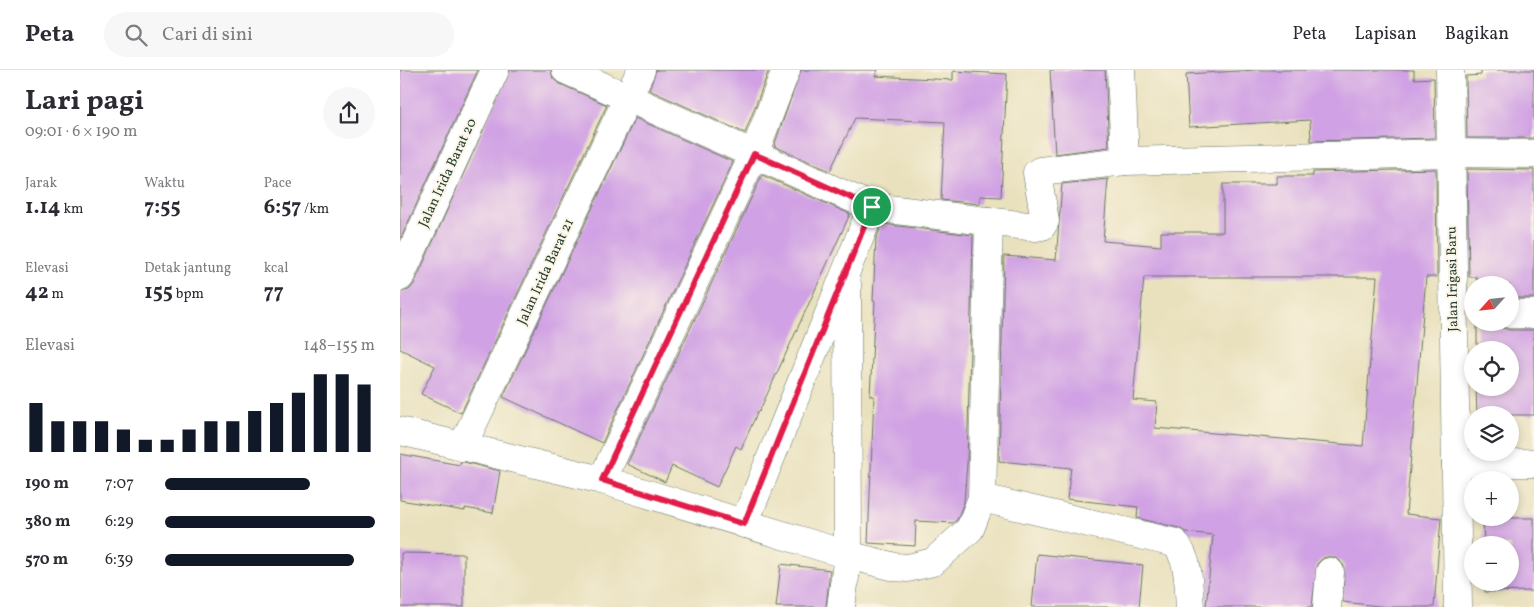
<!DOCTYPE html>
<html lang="id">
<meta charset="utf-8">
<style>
:root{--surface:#fff;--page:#f7f7f7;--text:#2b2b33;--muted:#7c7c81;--line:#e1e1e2;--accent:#111827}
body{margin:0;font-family:Vollkorn,serif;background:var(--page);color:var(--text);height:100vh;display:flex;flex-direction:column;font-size:19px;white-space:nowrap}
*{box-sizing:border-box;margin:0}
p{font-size:16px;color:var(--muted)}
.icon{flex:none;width:28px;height:28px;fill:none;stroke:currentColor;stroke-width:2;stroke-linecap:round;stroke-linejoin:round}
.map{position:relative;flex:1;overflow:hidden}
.side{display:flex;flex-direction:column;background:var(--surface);width:400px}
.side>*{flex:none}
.needle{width:32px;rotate:243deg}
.buttons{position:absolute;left:1064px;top:206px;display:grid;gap:10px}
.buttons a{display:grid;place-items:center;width:55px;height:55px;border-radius:50%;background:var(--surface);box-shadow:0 2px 8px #0003;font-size:25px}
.pin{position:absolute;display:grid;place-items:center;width:42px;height:42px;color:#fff;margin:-21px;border:2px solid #fff;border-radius:50%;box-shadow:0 1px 5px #0007}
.round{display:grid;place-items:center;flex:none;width:52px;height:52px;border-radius:26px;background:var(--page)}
.head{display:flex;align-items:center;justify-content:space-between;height:85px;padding:0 25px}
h1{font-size:28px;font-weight:700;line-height:38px}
.figures{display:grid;grid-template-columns:repeat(3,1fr);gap:8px;height:85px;padding:5px 25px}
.figures div{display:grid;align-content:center}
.figures b{font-size:21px;font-weight:700}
.figures small{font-size:14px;font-weight:400}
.figures p{font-size:14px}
.chart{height:140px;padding:10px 25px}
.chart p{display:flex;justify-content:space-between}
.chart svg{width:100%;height:90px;margin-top:5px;stroke:var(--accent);stroke-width:6}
ul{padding:0 25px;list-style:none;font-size:16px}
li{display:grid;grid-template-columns:80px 60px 1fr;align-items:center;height:38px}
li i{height:12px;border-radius:6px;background:var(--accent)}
header{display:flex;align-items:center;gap:30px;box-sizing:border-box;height:70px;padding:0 25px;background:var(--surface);border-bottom:1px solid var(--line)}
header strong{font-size:24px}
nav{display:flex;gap:28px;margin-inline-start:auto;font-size:18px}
.search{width:350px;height:45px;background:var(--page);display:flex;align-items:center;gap:12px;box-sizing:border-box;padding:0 18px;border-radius:28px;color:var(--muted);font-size:19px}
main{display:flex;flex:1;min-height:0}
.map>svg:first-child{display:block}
</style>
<header>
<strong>Peta</strong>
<div class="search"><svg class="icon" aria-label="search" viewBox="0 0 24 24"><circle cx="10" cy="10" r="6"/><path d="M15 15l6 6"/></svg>Cari di sini</div>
<nav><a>Peta</a><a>Lapisan</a><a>Bagikan</a></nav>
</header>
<main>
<section class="side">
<div class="head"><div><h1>Lari pagi</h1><p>09:01 · 6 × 190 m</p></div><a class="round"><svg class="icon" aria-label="share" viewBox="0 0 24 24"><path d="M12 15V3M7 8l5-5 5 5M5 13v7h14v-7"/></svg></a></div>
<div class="figures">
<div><p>Jarak</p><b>1.14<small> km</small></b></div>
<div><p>Waktu</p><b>7:55</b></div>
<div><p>Pace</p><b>6:57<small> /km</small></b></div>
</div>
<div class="figures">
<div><p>Elevasi</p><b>42<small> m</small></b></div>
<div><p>Detak jantung</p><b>155<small> bpm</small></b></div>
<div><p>kcal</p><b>77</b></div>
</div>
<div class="chart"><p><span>Elevasi</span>148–155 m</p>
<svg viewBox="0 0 160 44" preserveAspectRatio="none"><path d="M5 44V20M15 44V29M25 44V29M35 44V29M45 44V33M55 44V38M65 44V38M75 44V33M85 44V29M95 44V29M105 44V24M115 44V20M125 44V15M135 44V6M145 44V6M155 44V11"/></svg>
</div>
<ul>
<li><b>190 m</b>7:07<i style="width:69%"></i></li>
<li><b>380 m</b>6:29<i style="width:100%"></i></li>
<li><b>570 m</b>6:39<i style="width:90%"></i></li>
</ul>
</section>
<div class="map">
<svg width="1134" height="537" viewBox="0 0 1134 537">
<rect width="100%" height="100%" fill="#fcf5e5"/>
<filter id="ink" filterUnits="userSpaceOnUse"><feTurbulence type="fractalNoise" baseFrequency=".02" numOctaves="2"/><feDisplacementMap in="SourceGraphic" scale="10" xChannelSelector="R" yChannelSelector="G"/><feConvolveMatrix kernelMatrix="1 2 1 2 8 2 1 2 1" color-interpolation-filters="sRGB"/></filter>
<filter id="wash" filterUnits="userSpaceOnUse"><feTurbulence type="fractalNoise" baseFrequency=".0096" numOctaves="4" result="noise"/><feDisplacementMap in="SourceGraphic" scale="20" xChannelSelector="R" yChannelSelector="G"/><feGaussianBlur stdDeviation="1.12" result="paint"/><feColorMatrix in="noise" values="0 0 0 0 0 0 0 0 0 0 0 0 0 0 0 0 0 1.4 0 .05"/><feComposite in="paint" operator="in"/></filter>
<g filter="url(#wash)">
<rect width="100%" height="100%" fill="#e9e1be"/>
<g id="blocks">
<g fill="#d0a1e4" fill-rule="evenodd">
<path d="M0,0H78L0,170Z"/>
<path d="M110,0H151L153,9L160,14L207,35L61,343L21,324L35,296L0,279V222L9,220L14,214Z"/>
<path d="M256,0H369L345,63L249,20Z"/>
<path d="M401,0H478L475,6L553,10V1L607,4L601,127L580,126V134L541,130L545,52L455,48L430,101L374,76Z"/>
<path d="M650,0H705L709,77L655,84Z"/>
<path d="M856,0H1014V9L1034,8L1035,68L911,71L910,50L789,57L786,4Z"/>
<path d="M1081,0H1134V68H1067L1066,6L1081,5Z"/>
<path d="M235,48L333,92L202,373L103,327Z"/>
<path d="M1036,99L1037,207H1026L1006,444L1041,448L1034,537H987L943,532L944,496L939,490L931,486L923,488L917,494L912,537H806L813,465L785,462L779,458L737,448L738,437L667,429L671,398L599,391L604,186L656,190L662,114L708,109L703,171L761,176V162H823V114H877V106H913V102ZM744,207H977L963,376L755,358L757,332L733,330Z"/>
<path d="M1067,99L1134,100V228H1110V215H1077V207H1069Z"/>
<path d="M362,105L450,144L359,342L358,341L341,379L336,376L317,417L272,396L265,412L227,394Z"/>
<path d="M482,154L573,165L567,393L564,432L557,450L553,453L516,451L515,476L468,473L474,326H470L475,231H473L476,169Z"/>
<path d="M1077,252H1097L1103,258L1110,260H1134V345H1077L1076,318H1110V280H1077Z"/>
<path d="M0,384L60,395V392H64L100,401L93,443L65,438V441L0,430Z"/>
<path d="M1083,448H1134V521L1085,522V512H1110V475H1084Z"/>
<path d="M1,483L64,484V537H1Z"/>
<path d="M637,484L743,495L739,537H632Z"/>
<path d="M381,494L430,500L426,537H376Z"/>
</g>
</g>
</g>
<g filter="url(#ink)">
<use href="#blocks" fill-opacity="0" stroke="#667664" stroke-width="1"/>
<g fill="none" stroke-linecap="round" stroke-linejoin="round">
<g stroke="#667664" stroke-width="29">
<g id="street">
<path d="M166,0L472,137L636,157L642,156L645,151L637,103L640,101L725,91L1051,83L1134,84"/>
<path d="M721,0L725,91"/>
<path d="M1050,0L1058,537"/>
<path d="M0,207L95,0"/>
<path d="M1110,244H1134"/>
<path d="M0,361L202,410L448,485L495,497L508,498L533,492L570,459L582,428L589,151"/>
<path d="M62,377L241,0"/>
<path d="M1056,394L1134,393"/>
<path d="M202,410L354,84L386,0"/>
<path d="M582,428L775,473C790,491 788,514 790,537"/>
<path d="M344,454L472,137"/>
<path d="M441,537L448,485L447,214"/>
<path d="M927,537L930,502"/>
</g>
</g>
<use href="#street" stroke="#fff" stroke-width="28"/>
</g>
</g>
<g fill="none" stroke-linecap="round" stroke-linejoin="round" filter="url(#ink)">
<g stroke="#fff" stroke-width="10">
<path id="route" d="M354,84L472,137L344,454L202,410Z"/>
</g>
<use href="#route" stroke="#e11d48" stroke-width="6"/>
</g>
<g text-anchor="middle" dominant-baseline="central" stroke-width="4" stroke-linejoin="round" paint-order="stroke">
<g font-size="14" fill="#1f3d34" stroke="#fcf5e5">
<text transform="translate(48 103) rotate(-65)">Jalan Irida Barat 20</text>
<text transform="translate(146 202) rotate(-65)">Jalan Irida Barat 21</text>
<text transform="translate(1053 209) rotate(-91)">Jalan Irigasi Baru</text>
</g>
</g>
</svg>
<div class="buttons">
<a><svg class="needle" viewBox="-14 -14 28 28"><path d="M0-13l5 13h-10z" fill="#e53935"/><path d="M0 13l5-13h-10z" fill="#7c7c81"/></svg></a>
<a><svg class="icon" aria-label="locate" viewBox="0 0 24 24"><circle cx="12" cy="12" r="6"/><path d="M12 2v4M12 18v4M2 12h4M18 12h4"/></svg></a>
<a><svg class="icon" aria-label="layers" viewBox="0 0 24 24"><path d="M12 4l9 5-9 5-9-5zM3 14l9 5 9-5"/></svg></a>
<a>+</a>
<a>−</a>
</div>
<div class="pin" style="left:472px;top:137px;background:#1e9e55"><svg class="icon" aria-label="arrive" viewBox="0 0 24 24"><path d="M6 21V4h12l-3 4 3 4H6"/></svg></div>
</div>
</main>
